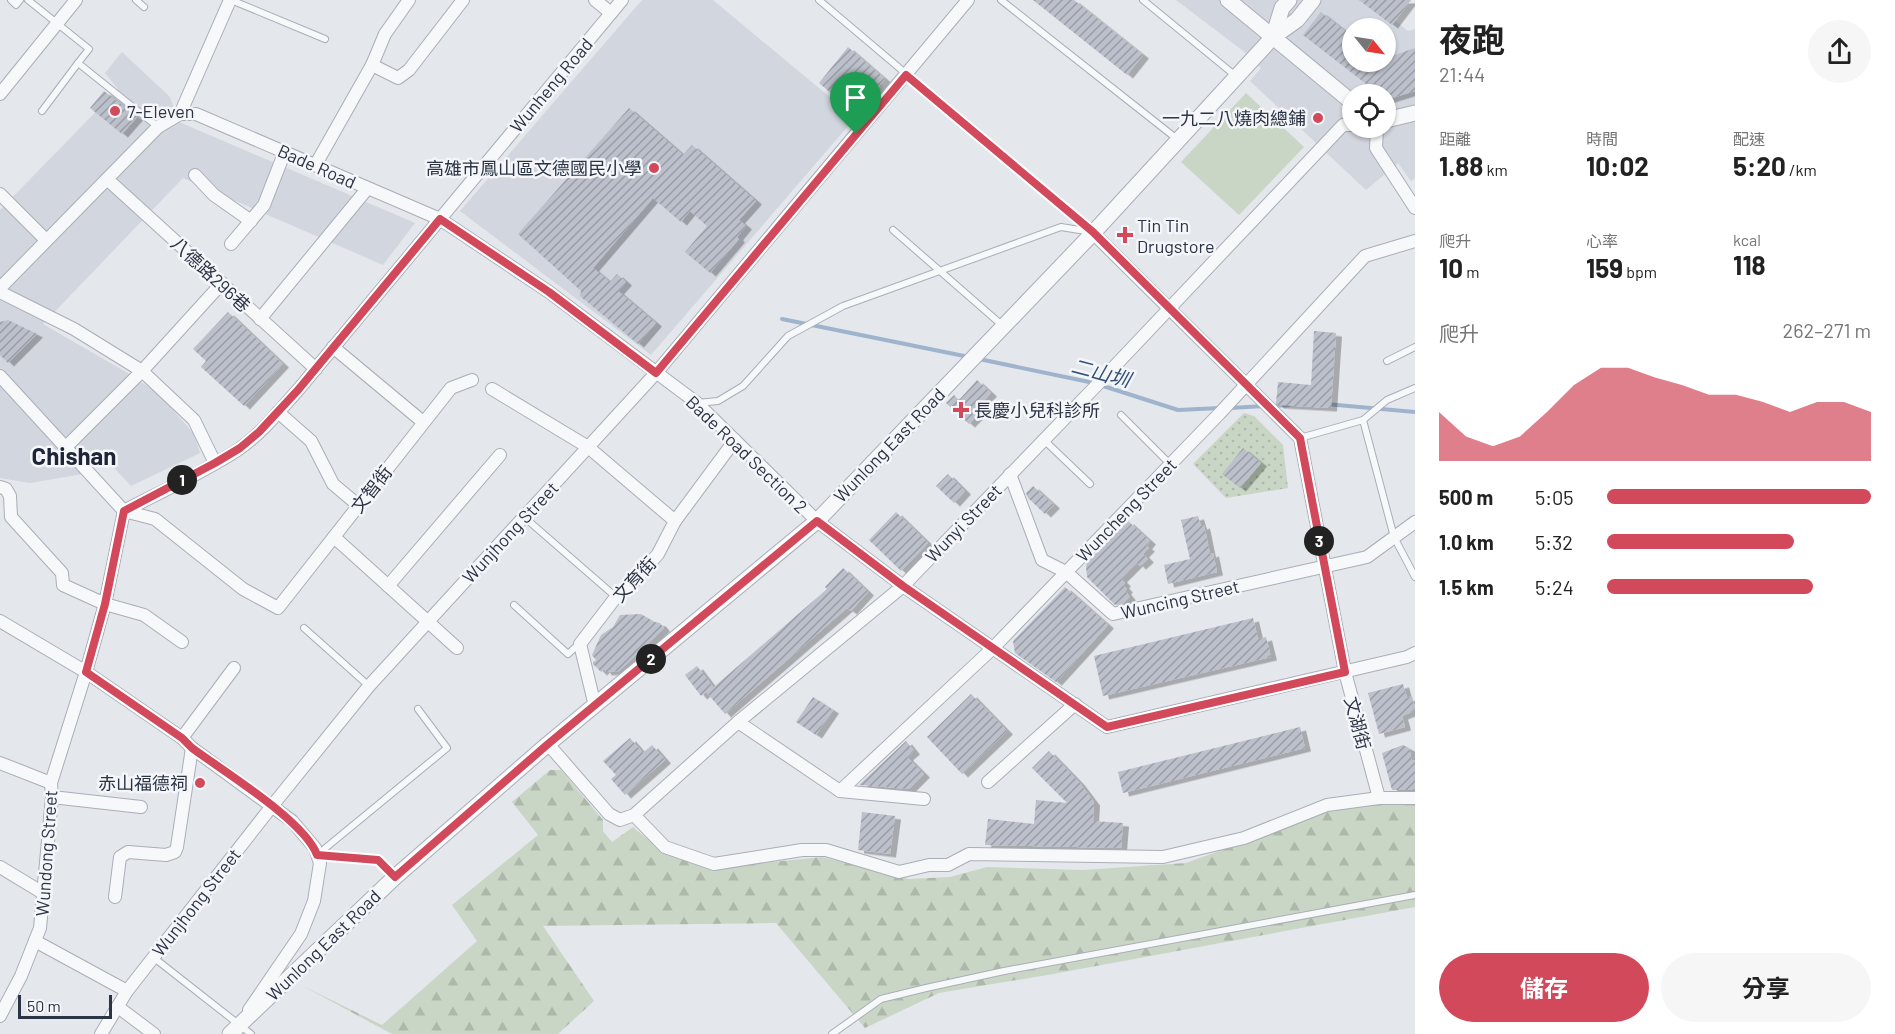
<!DOCTYPE html>
<html lang="zh-TW">
<meta charset="utf-8">
<style>
:root{--surface:#fff;--page:#f6f6f6;--text:#222;--muted:#767676;--accent:#d1495b}
body{margin:0;font-family:Barlow,"Noto Sans TC",sans-serif;background:var(--page);color:var(--text);height:100vh;display:flex;flex-direction:column;font-size:22px;white-space:nowrap}
*{box-sizing:border-box;margin:0}
p{font-size:20px;color:var(--muted)}
.icon{flex:none;width:33px;height:33px;fill:none;stroke:currentColor;stroke-width:2;stroke-linecap:round;stroke-linejoin:round}
.map{position:relative;flex:1;overflow:hidden}
.panel{display:flex;flex-direction:column;background:var(--surface);width:480px}
.panel>*{flex:none}
.needle{width:39px;rotate:120deg}
.tools{position:absolute;left:1342px;top:18px;display:grid;gap:12px}
.tools a{display:grid;place-items:center;width:54px;height:54px;border-radius:50%;background:var(--surface);box-shadow:0 2px 4px #0004;font-size:30px}
.scale{position:absolute;left:18px;bottom:15px;width:94px;box-sizing:border-box;padding-left:6px;border:3px solid #2b3445;border-top:0;font-size:16px;line-height:21px;white-space:nowrap;color:#2b3445;-webkit-text-stroke:4px #f4f6f9;paint-order:stroke}
.pin{position:absolute;display:grid;place-items:center;width:51px;height:51px;color:#fff;margin:-62px -26px;border-radius:50% 50% 50% 0;rotate:-45deg;box-shadow:0 0 6px #0007}
.pin .icon{rotate:45deg}
.km{position:absolute;width:30px;height:30px;margin:-15px;border-radius:50%;background:#222;color:#fff;font-size:16px;line-height:30px;text-align:center}
.round{display:grid;place-items:center;flex:none;width:63px;height:63px;border-radius:32px;background:var(--page)}
.headline{display:flex;align-items:center;justify-content:space-between;height:102px;padding:0 24px}
h1{font-size:33px;font-weight:700;line-height:45px}
.stats{display:grid;grid-template-columns:repeat(3,1fr);gap:9px;height:102px;padding:6px 24px}
.stats div{display:grid;align-content:center}
.stats b{font-size:26px;font-weight:700}
.stats small{font-size:16px;font-weight:400}
.stats p{font-size:16px}
.chart{height:168px;padding:12px 24px}
.chart p{display:flex;justify-content:space-between}
.chart svg{width:100%;height:108px;margin-top:6px;fill:var(--accent);opacity:.7}
.action{display:flex;gap:12px;margin-top:auto;padding:12px 24px}
.action a{flex:1;height:69px;border-radius:36px;background:var(--accent);color:#fff;font-size:24px;font-weight:700;line-height:69px;text-align:center}
.action a+a{background:var(--page);color:var(--text)}
ul{padding:0 24px;list-style:none;font-size:20px}
li{display:grid;grid-template-columns:96px 72px 1fr;align-items:center;height:45px}
li i{height:15px;border-radius:8px;background:var(--accent)}
main{display:flex;flex:1;min-height:0}
.map>svg:first-child{display:block}
</style>
<main>
<div class="map">
<svg width="1415" height="1034" viewBox="0 0 1415 1034">
<defs>
<pattern id="forest-firs" width="22" height="20" patternUnits="userSpaceOnUse" patternTransform="scale(1.5)"><rect width="22" height="20" fill="#c9d6c5"/><path d="M5 1l3.5 6h-7zM16 11l3.5 6h-7z" fill="#adb8ab"/></pattern>
<pattern id="park-dots" width="8" height="8" patternUnits="userSpaceOnUse" patternTransform="scale(1.5)"><rect width="8" height="8" fill="#c9d6c5"/><path d="M2 2h.1M6 6h.1" fill="none" stroke="#adb8ab" stroke-width="1.8" stroke-linecap="round"/></pattern>
<pattern id="building-hatch" width="6" height="6" patternUnits="userSpaceOnUse" patternTransform="scale(1.5)"><rect width="6" height="6" fill="#bbc0ca"/><path d="M-1 1l2-2M0 6l6-6M5 7l2-2" fill="none" stroke="#989da6"/></pattern>
<filter id="shadow"><feDropShadow dx="6" dy="3.5" stdDeviation="0" flood-color="#0004"/></filter>
</defs>
<rect width="100%" height="100%" fill="#e4e7ec"/>
<g fill="#d2d6de" fill-rule="evenodd">
<path d="M642,0H713L855,118L651,355L460,211Z"/>
<path d="M1176,0H1369L1408,31L1415,29V178L1411,181L1398,163L1366,190L1250,81L1261,68L1247,54ZM1353,28H1386V62H1353ZM1353,94H1386V128H1353Z"/>
<path d="M122,52L170,97L179,122L415,223L383,265L183,178L43,324L126,372L159,394L194,434L200,453L131,486L106,459L83,474L30,483L0,478V210L118,89L105,73Z"/>
</g>
<path fill="#c9d6c5" d="M1246,93L1304,147L1239,215L1181,162Z"/>
<path fill="url(#forest-firs)" d="M550,770H561L603,820V831L612,842L633,827L662,851L711,868L822,857L909,879L950,877L987,867L1083,870L1186,863L1330,811L1360,804L1415,803V907L1053,974L939,993L865,1028L776,923L543,926L594,1001L558,1034H392L301,985L382,1025L477,941L452,905L538,835L512,802Z"/>
<path fill="url(#park-dots)" d="M1244,413L1254,416L1283,445L1288,488L1226,498L1193,464Z"/>
<g fill="none" stroke-linecap="round" stroke-linejoin="round">
<g stroke="#9fb4cc" stroke-width="4">
<path d="M782,319L969,357"/>
<path d="M979,359L1094,383L1178,410L1220,408"/>
<path d="M1326,404L1415,412"/>
<path d="M1272,406L1289,405"/>
<path d="M1230,408L1265,406"/>
</g>
</g>
<g fill="url(#building-hatch)" filter="url(#shadow)">
<path d="M1033,0H1074L1143,55L1127,75Z"/>
<path d="M1359,0H1411L1392,25Z"/>
<path d="M1321,12L1353,37V62H1386V58L1415,48V91L1386,100V94H1379L1303,35Z"/>
<path d="M848,47L885,79L856,114L819,83Z"/>
<path d="M104,91L137,117L122,134L90,108Z"/>
<path d="M629,108L683,155L692,145L756,201L739,220L746,226L737,237L739,239L710,273L685,252L707,226L690,211L681,222L653,198L593,268L610,282L617,274L626,282L618,291L656,323L638,344L580,296L581,291L518,234Z"/>
<path d="M228,312L283,364L244,406L201,367L206,361L193,349Z"/>
<path d="M8,320L37,334L8,363L0,355V322Z"/>
<path d="M1314,331L1336,333L1331,408L1278,405L1276,403L1278,382L1311,385Z"/>
<path d="M977,380L991,393L973,412L977,416L969,424L946,403L954,395L959,400Z"/>
<path d="M1243,448L1261,463L1240,488L1222,474Z"/>
<path d="M948,474L965,491L954,503L936,486Z"/>
<path d="M1033,486L1054,505L1045,514L1028,498L1026,493Z"/>
<path d="M896,512L928,543L901,571L869,540Z"/>
<path d="M1198,516L1201,526L1204,525L1210,554L1213,553L1217,572L1168,584L1164,565L1190,559L1181,520Z"/>
<path d="M1128,521L1150,541L1146,546L1149,548L1143,554L1148,559L1140,566L1137,563L1121,579L1125,583L1123,585L1127,589L1125,591L1130,597L1124,603L1115,605L1087,577L1086,567L1087,562Z"/>
<path d="M843,568L868,592L851,611L847,608L725,714L707,693L827,589L825,587Z"/>
<path d="M1065,587L1108,625L1056,682L1015,653L1013,641Z"/>
<path d="M641,614L654,622L660,623L664,628L619,671L606,672L604,669L601,672L593,664V662L596,660L592,655L601,635L613,627L620,615Z"/>
<path d="M1253,618L1258,639L1266,637L1271,657L1103,696L1094,656Z"/>
<path d="M697,666L713,687L701,696L685,675Z"/>
<path d="M1403,684L1407,698L1412,696L1415,708L1412,712L1402,716L1405,727L1379,734L1368,693Z"/>
<path d="M971,694L1007,731L962,774L927,737Z"/>
<path d="M813,697L833,710L816,735L796,722Z"/>
<path d="M1300,727L1305,748L1123,793L1118,772Z"/>
<path d="M630,738L643,753L652,745L665,760L625,795L611,779L616,775L603,761Z"/>
<path d="M906,741L914,751L907,757L924,774L909,789L859,785Z"/>
<path d="M1403,745L1409,748L1412,761L1415,760V788L1410,790H1392L1382,753Z"/>
<path d="M1049,751L1079,782L1094,802L1093,821L1123,823L1121,848L985,845L988,819L1034,824L1036,800L1067,803L1032,768Z"/>
<path d="M862,812L895,816L890,854L858,850Z"/>
</g>
<g fill="none" stroke-linecap="round" stroke-linejoin="round">
<g stroke="#a9aeb7" stroke-width="8">
<g id="service">
<path d="M11,0L16,5L20,0"/>
<path d="M28,0L89,49L78,63L158,127"/>
<path d="M136,0L144,7"/>
<path d="M231,0L325,39"/>
<path d="M819,0L1093,232"/>
<path d="M1001,0L1177,139"/>
<path d="M1143,0L1237,77"/>
<path d="M42,111L78,63"/>
<path d="M893,230L1003,326"/>
<path d="M1387,361L1415,347"/>
<path d="M697,403L718,401L743,386L788,336L843,306L1061,227L1092,232"/>
<path d="M1121,415L1170,464"/>
<path d="M1363,420L1387,400L1415,388"/>
<path d="M1300,438L1363,420L1394,537L1415,577"/>
<path d="M1044,440L1090,484"/>
<path d="M524,517L616,597"/>
<path d="M514,605L568,654L579,644"/>
<path d="M304,628L369,686"/>
<path d="M317,855L447,748L418,709"/>
<path d="M318,855L378,860L394,876"/>
<path d="M153,957L251,1034"/>
<path d="M832,1034L881,999L926,988L1004,971L1415,895"/>
</g>
</g>
<g stroke="#a9aeb7" stroke-width="14">
<g id="minor">
<path d="M595,0L611,13"/>
<path d="M372,65L398,78L409,70L463,0"/>
<path d="M0,94L76,0"/>
<path d="M180,114L230,0"/>
<path d="M1377,128L1376,148L1415,208"/>
<path d="M316,164L372,65L385,34L409,0"/>
<path d="M195,175L214,195L251,221"/>
<path d="M107,179L316,369"/>
<path d="M0,194L46,240"/>
<path d="M1093,233L1300,438L1345,672L1379,798"/>
<path d="M231,244L264,205L285,151"/>
<path d="M0,288L158,127L180,114H196L440,219L549,292L697,403L817,521L903,586L1107,727L1407,657L1415,653"/>
<path d="M0,292L74,329L142,371L194,420L215,463"/>
<path d="M260,319L367,189"/>
<path d="M333,347L423,422"/>
<path d="M0,376L124,511"/>
<path d="M492,389L588,447L675,521L658,554L630,586L616,597L580,644L595,706"/>
<path d="M278,412L311,441L333,484L358,505"/>
<path d="M65,448L142,371L222,283"/>
<path d="M1010,474L1042,560L1066,572L1113,614L1367,557L1415,522"/>
<path d="M0,487L6,489L10,496L11,517L62,573L63,585L105,604L144,615L182,642"/>
<path d="M124,511C162,491 203,473 239,449C262,433 280,410 298,390L622,0"/>
<path d="M124,511L155,519L243,589L278,608L451,388L472,380"/>
<path d="M675,521L735,440"/>
<path d="M334,537L457,648"/>
<path d="M388,586L500,455"/>
<path d="M0,621L86,672L182,738L192,748L292,821L315,848L320,863L314,901L301,934L249,1010"/>
<path d="M738,722L840,791L924,799"/>
<path d="M182,738L234,668"/>
<path d="M548,744L609,814L620,820L634,815L738,722L903,586L1095,387L1343,125H1353"/>
<path d="M0,763L51,783"/>
<path d="M988,782L1075,704"/>
<path d="M840,791L993,648L1220,413L1365,256L1415,241"/>
<path d="M52,797L141,807"/>
<path d="M634,815L665,847L714,864L802,850H826L899,872L929,865H948L969,854L1163,857L1244,838L1327,805L1379,798H1415"/>
<path d="M0,867L43,893"/>
<path d="M115,897L120,857L128,852L166,855L175,852L177,847L192,748"/>
<path d="M35,941L127,991L272,806L369,686L656,373L968,0"/>
<path d="M118,1007L154,1034"/>
<path d="M0,1016L21,976L40,928L52,797L51,783L86,672L105,604L124,511"/>
<path d="M101,1034L127,991"/>
</g>
</g>
<g stroke="#a9aeb7" stroke-width="17">
<g id="tertiary">
<path d="M1228,0L1353,103"/>
<path d="M1273,37L1282,8L1289,0"/>
<path d="M1386,120L1415,113"/>
<path d="M230,1034L395,877L548,744L817,521L1093,233L1273,37L1297,20L1313,0"/>
</g>
</g>
<use href="#service" stroke="#f7f8fa" stroke-width="6"/>
<use href="#minor" stroke="#f7f8fa" stroke-width="12"/>
<use href="#tertiary" stroke="#f7f8fa" stroke-width="15"/>
</g>
<g fill="none" stroke-linecap="round" stroke-linejoin="round">
<g stroke="#fff" stroke-width="12">
<path id="route" d="M906,75L1093,232L1300,438L1345,672L1107,727L903,586L817,521L548,744L395,877L378,860L317,855C305,821 223,771 192,748L182,738L86,672L105,604L124,511L215,463L240,448L259,432L298,390L440,219L549,292L656,373Z"/>
</g>
<use href="#route" stroke="#d1495b" stroke-width="8"/>
</g>
<g fill="#d1495b" stroke="#f4f6f9" stroke-width="2">
<circle cx="115" cy="111" r="6"/>
<circle cx="1318" cy="118" r="6"/>
<circle cx="654" cy="168" r="6"/>
<path d="M1122 226h6v6h6v6h-6v6h-6v-6h-6v-6h6z"/>
<path d="M958 401h6v6h6v6h-6v6h-6v-6h-6v-6h6z"/>
<circle cx="200" cy="783" r="6"/>
</g>
<g text-anchor="middle" dominant-baseline="central" stroke-width="5" stroke-linejoin="round" paint-order="stroke">
<g font-size="18" fill="#2b3445" stroke="#f4f6f9">
<text transform="translate(551 85) rotate(-50)">Wunheng Road</text>
<text transform="translate(317 166) rotate(24)">Bade Road</text>
<text transform="translate(211 274) rotate(43)">八德路296巷</text>
<text transform="translate(889 445) rotate(-46)">Wunlong East Road</text>
<text transform="translate(747 454) rotate(44)">Bade Road Section 2</text>
<text transform="translate(371 489) rotate(-52)">文智街</text>
<text transform="translate(1126 510) rotate(-46)">Wuncheng Street</text>
<text transform="translate(963 523) rotate(-46)">Wunyi Street</text>
<text transform="translate(510 532) rotate(-47)">Wunjhong Street</text>
<text transform="translate(634 579) rotate(-47)">文育街</text>
<text transform="translate(1180 599) rotate(-13)">Wuncing Street</text>
<text transform="translate(1358 723) rotate(75)">文湖街</text>
<text transform="translate(46 853) rotate(-86)">Wundong Street</text>
<text transform="translate(196 902) rotate(-52)">Wunjhong Street</text>
<text transform="translate(323 945) rotate(-44)">Wunlong East Road</text>
</g>
<g font-size="18" fill="#2b3445" stroke="#f4f6f9" text-anchor="start">
<text x="127" y="111">7-Eleven</text>
<text x="1306" y="118" text-anchor="end">一九二八燒肉總鋪</text>
<text x="642" y="168" text-anchor="end">高雄市鳳山區文德國民小學</text>
<text x="1137" y="225">Tin Tin<tspan x="1137" dy="21">Drugstore</tspan></text>
<text x="974" y="410">長慶小兒科診所</text>
<text x="188" y="783" text-anchor="end">赤山福德祠</text>
</g>
<g font-size="20" font-style="italic" fill="#34527a" stroke="#f4f6f9">
<text transform="translate(1101 372) rotate(15)">二山圳</text>
</g>
<g font-size="24" font-weight="bold" fill="#1d2536" stroke="#f4f6f9">
<text x="74" y="455">Chishan</text>
</g>
</g>
</svg>
<div class="tools">
<a><svg class="needle" viewBox="-14 -14 28 28"><path d="M0-13l5 13h-10z" fill="#e53935"/><path d="M0 13l5-13h-10z" fill="#767676"/></svg></a>
<a><svg class="icon" aria-label="locate" viewBox="0 0 24 24"><circle cx="12" cy="12" r="6"/><path d="M12 2v4M12 18v4M2 12h4M18 12h4"/></svg></a>
</div>
<div class="scale">50 m</div>
<div class="pin" style="left:856px;top:134px;background:#1e9e55"><svg class="icon" aria-label="arrive" viewBox="0 0 24 24"><path d="M6 21V4h12l-3 4 3 4H6"/></svg></div>
<b class="km" style="left:182px;top:480px">1</b>
<b class="km" style="left:651px;top:659px">2</b>
<b class="km" style="left:1319px;top:541px">3</b>
</div>
<section class="panel">
<div class="headline"><div><h1>夜跑</h1><p>21:44</p></div><a class="round"><svg class="icon" aria-label="share" viewBox="0 0 24 24"><path d="M12 15V3M7 8l5-5 5 5M5 13v7h14v-7"/></svg></a></div>
<div class="stats">
<div><p>距離</p><b>1.88<small> km</small></b></div>
<div><p>時間</p><b>10:02</b></div>
<div><p>配速</p><b>5:20<small> /km</small></b></div>
</div>
<div class="stats">
<div><p>爬升</p><b>10<small> m</small></b></div>
<div><p>心率</p><b>159<small> bpm</small></b></div>
<div><p>kcal</p><b>118</b></div>
</div>
<div class="chart"><p><span>爬升</span>262–271 m</p>
<svg viewBox="0 0 160 44" preserveAspectRatio="none"><path d="M0 44V24L10 34L20 38L30 34L40 24L50 13L60 6L70 6L80 10L90 13L100 17L110 17L120 20L130 24L140 20L150 20L160 24V44z"/></svg>
</div>
<ul>
<li><b>500 m</b>5:05<i style="width:100%"></i></li>
<li><b>1.0 km</b>5:32<i style="width:71%"></i></li>
<li><b>1.5 km</b>5:24<i style="width:78%"></i></li>
</ul>
<div class="action"><a>儲存</a><a>分享</a></div>
</section>
</main>
